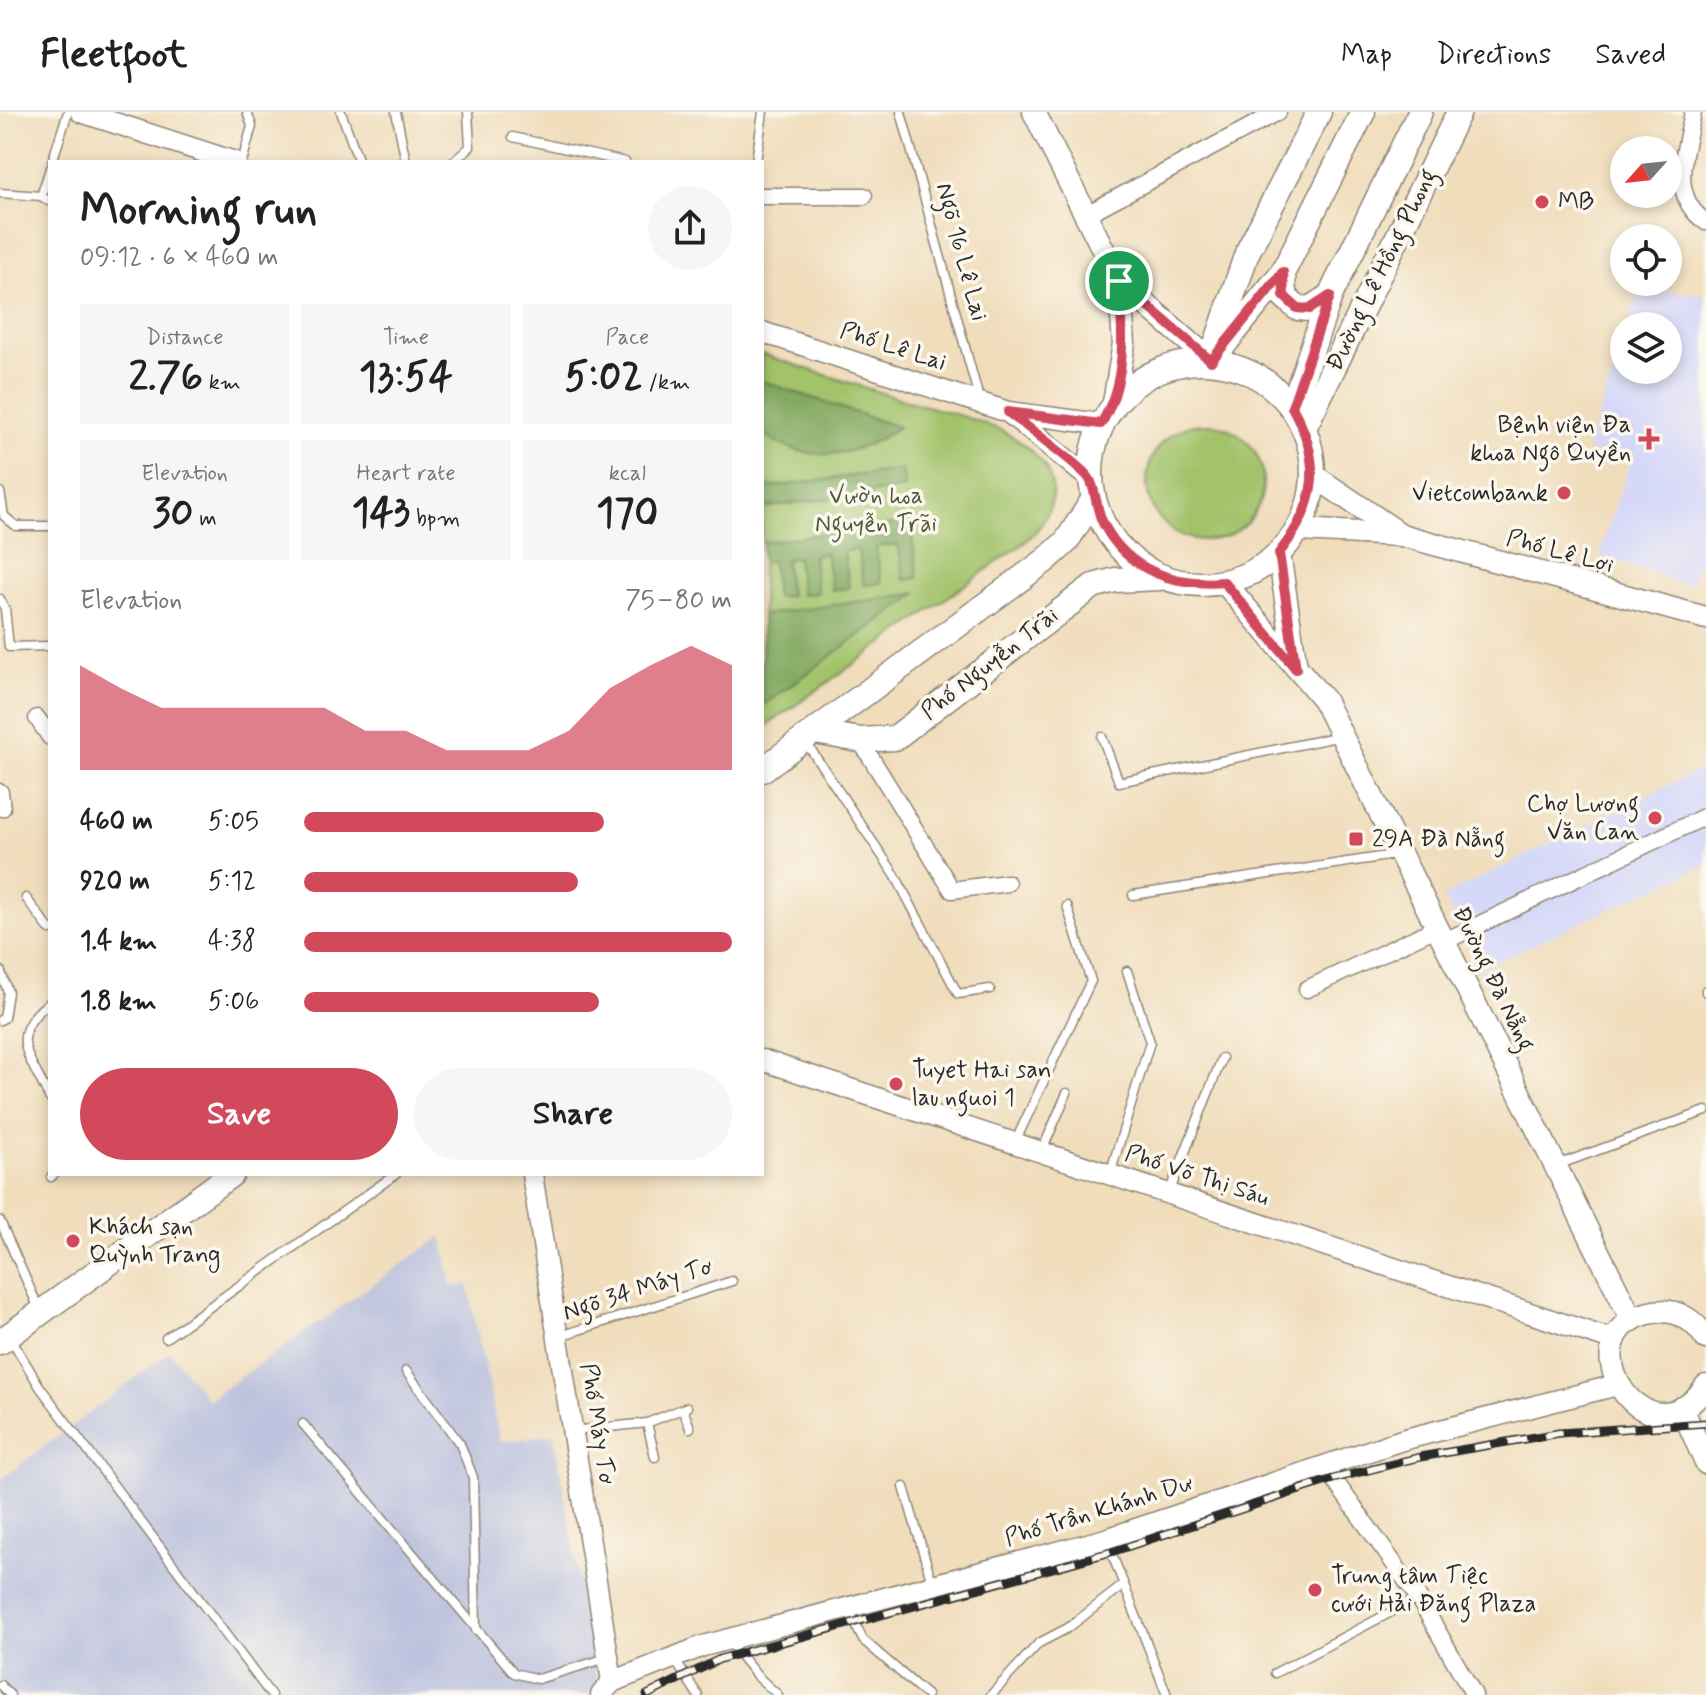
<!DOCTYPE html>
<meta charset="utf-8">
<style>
:root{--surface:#fff;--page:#f6f6f6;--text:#222;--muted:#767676;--line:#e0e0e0;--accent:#d1495b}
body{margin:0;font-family:Mynerve,sans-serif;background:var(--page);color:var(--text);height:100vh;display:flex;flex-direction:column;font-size:30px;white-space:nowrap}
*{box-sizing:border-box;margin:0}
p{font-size:26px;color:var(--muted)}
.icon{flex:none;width:44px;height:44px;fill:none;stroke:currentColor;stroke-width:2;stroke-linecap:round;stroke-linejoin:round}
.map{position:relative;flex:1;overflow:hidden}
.sheet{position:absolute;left:48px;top:48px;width:716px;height:1016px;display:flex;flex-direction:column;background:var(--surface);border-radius:0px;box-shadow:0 4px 12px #0003}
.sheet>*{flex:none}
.needle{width:52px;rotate:243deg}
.buttons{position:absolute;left:1610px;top:24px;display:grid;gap:16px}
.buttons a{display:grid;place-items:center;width:72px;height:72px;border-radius:50%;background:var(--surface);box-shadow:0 4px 12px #0003;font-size:40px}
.pin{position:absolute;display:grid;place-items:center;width:68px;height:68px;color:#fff;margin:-34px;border:4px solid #fff;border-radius:50%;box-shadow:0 2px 8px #0007}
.round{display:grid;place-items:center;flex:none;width:84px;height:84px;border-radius:42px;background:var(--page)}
.overview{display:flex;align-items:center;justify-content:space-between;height:136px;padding:0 32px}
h1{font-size:44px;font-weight:800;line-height:60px}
.stats{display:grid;grid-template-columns:repeat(3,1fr);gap:12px;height:136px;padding:8px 32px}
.stats div{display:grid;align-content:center;border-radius:0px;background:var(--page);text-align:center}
.stats b{font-size:40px;font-weight:800}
.stats small{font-size:22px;font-weight:400}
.stats p{font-size:22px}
.chart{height:224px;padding:16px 32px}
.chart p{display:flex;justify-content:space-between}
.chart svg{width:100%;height:144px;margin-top:8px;fill:var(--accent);opacity:.7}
.button{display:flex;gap:16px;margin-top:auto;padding:16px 32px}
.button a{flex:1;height:92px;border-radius:48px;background:var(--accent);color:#fff;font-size:32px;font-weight:800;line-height:92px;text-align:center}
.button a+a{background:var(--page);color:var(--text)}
ul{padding:0 32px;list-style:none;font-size:26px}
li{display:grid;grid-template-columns:128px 96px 1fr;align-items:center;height:60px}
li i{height:20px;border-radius:10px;background:var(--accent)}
header{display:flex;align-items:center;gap:48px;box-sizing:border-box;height:112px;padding:0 40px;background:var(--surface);border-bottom:2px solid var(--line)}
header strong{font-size:38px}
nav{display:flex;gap:44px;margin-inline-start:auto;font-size:28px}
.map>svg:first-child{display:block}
</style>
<header>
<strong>Fleetfoot</strong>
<nav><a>Map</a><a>Directions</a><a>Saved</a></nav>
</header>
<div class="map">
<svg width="1706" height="1583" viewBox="0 0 1706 1583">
<rect width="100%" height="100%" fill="#fbf7ec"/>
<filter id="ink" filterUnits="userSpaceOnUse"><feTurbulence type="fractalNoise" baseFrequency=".0125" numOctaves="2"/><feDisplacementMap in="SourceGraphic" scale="16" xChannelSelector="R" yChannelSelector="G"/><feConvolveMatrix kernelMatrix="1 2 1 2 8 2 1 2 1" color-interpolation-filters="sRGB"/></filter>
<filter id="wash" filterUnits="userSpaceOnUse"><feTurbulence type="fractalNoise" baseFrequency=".006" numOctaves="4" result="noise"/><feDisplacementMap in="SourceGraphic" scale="32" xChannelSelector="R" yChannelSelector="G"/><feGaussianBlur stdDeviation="1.8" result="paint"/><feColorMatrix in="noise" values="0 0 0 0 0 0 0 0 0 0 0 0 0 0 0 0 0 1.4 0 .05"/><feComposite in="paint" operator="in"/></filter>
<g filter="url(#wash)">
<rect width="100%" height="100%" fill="#f0ddbc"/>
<g fill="#d5d8f9">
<path d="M1641,176L1706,184V435L1689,474L1599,443L1630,351L1587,338L1624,227V258H1668V214H1628Z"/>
<path d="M1706,636V753L1480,857L1444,784L1699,658Z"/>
</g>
<path fill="#bdc3de" d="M442,1124L452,1175L468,1173L500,1330L554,1322L598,1574L586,1583H0V1368L170,1240L208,1288Z"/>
<g fill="#a2c36b" stroke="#66774b" stroke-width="2">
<path d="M762,242C806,257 851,271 895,285C929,296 968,303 1000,318C1054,345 1073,387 1024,431L762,617Z"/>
<circle cx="1205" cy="370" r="58"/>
</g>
<g fill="#81a95f" stroke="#566a45" stroke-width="2">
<path d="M762,269L898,315C856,346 805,354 762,320Z"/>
<path d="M902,357L905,376L762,396V366L770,375Z"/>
<path d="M910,410L918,466L904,468L898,432L876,435L881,471L864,473L858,437L844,439L849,476L832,478L826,441L813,444L817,481L801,483L797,445L785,448L790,484L776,485L772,449L762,450V430Z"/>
<path d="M918,481L762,594V503Z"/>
</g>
</g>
<g filter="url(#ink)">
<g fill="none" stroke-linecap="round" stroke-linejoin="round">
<g stroke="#8e8474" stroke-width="11">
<g id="service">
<path d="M341,0L359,50"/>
<path d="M396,0L406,50"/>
<path d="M901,0L980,290"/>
<path d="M513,25L625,50"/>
<path d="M52,50L68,0"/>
<path d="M242,50L252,14L247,0"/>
<path d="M453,50L470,35L468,0"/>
<path d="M756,50L763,0"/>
<path d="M0,81L41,84L50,90"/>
<path d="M41,84L50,57"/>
<path d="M0,380L4,404L16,414H50"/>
<path d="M0,487L5,497L9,535L50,534"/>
<path d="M1102,625L1119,670L1341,624"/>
<path d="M805,629L895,763L958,882L990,877"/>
<path d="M762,783V788"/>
<path d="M1133,783L1400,742"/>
<path d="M26,786L50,818"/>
<path d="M0,858L8,880L4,906L0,908"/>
<path d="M1706,878V880"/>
<path d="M50,890C5,924 30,944 50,987"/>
<path d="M1015,1030L1091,869L1067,794"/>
<path d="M1041,1041L1067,981"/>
<path d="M1557,1053L1706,999"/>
<path d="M1110,1062L1150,930L1127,859"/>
<path d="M51,1065L54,1062"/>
<path d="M1169,1081L1222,946"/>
<path d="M0,1109L40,1199"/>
<path d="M557,1225L732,1169"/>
<path d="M166,1226L396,1062"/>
<path d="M11,1227L40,1275L271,1583"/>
<path d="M406,1259L460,1332L473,1365L476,1518"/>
<path d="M683,1297L690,1316"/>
<path d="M647,1311L655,1345"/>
<path d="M303,1312L514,1561L538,1567L607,1546"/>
<path d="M572,1319L647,1311L687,1295"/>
<path d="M904,1375L932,1470"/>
<path d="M1106,1427L1167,1583"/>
<path d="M848,1497L863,1528L927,1583"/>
<path d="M728,1528L757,1564L778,1583"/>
<path d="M674,1547L698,1583"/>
<path d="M1275,1561L1418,1486"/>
<path d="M0,1573L10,1583"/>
<path d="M991,1583L1039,1531L1068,1516L1122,1474"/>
</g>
</g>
<g stroke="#8e8474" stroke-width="19">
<g id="minor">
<path d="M1693,0C1686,38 1667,84 1706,110"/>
<path d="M762,84H864"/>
<path d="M1085,103L1278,0"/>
<path d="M37,606L50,625"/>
<path d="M860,628L952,778L1007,771"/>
<path d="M0,680L2,696"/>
<path d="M1445,829L1706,704"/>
<path d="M1307,877L1438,815"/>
<path d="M1324,1354L1418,1485L1474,1583"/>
</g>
</g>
<g stroke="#8e8474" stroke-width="23">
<g id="tertiary">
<path d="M81,0L235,50"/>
<path d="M762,220L1008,300L1101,312"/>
<path d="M1008,300L1090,367"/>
<path d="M762,948L1615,1229"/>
<path d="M532,1062L612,1570"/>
<path d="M601,1583L612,1570L703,1534L1106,1427L1402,1328L1617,1273"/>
</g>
</g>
<g stroke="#8e8474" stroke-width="25">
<g id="secondary">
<path d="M1034,0L1119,169L1211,249"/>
<path d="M1114,291L1124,231L1119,169"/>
<path d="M1313,363L1400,422"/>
<path d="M1298,418L1401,423L1706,506"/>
<path d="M1279,441L1296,555"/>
<path d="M1224,470L1324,588L1632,1208"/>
<path d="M1706,1226C1694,1208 1676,1196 1654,1200C1559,1216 1644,1362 1706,1274"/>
<path d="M1682,1296L1706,1351"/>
</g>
</g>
<g stroke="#8e8474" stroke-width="27">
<g id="primary">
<path d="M1283,160L1284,184L1297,196L1310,197L1330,184"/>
<path d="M1215,235L1247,141L1319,0"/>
<path d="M1211,249L1283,160L1363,0"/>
<circle cx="1202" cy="361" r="111"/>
<path d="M1292,295L1330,184L1420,0"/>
<path d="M1304,316L1459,0"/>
<path d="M815,620L860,628L895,626L1093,474L1115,468L1160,466"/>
<path d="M762,658L1046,448L1066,430L1093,388"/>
<path d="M0,1230L232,1062"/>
</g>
</g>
<use href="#service" stroke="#fff" stroke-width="8"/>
<use href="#minor" stroke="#fff" stroke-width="16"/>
<use href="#tertiary" stroke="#fff" stroke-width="20"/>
<use href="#secondary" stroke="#fff" stroke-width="22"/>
<use href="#primary" stroke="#fff" stroke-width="24"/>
<g stroke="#2b2b2b" stroke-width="9">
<path id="rail" d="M647,1583L720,1547L1111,1440L1333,1367L1420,1345L1559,1321L1706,1311"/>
</g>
<use href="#rail" stroke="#fbf7ec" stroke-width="6" stroke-dasharray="18" stroke-linecap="butt"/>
</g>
</g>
<g fill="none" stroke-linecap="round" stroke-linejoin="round" filter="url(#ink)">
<g stroke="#fff" stroke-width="16">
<path id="route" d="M1283,160L1284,184L1297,196L1310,197L1330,184L1292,295C1323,350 1318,392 1279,441L1296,557L1224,470C1175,474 1129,460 1104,413C1096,400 1096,376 1089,366C1080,353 1024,313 1008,300L1101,312C1128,268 1123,218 1119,169L1211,249Z"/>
</g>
<use href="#route" stroke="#d1495b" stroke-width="10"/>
</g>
<g fill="#d1495b" stroke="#fbf7ec" stroke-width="3">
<circle cx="1542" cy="90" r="8"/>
<path d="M1645 315h8v8h8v8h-8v8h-8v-8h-8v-8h8z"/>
<circle cx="1564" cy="381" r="8"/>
<circle cx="1655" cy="706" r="8"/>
<rect x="1348" y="719" width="16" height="16" rx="4"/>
<circle cx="896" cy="972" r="8"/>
<circle cx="73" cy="1129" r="8"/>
<circle cx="1315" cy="1478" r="8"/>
</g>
<g text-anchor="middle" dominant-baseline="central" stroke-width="7" stroke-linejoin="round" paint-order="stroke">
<g font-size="24" fill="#2b2b2b" stroke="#fbf7ec" text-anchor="start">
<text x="1558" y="90">MB</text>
<text x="1631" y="313" text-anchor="end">Bệnh viện Đa<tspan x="1631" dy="28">khoa Ngô Quyền</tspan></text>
<text x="1548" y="381" text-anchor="end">Vietcombank</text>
<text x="1639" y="692" text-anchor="end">Chợ Lương<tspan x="1639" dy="28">Văn Can</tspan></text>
<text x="1372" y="727">29A Đà Nẵng</text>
<text x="912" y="958">Tuyet Hai san<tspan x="912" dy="28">lau nguoi 1</tspan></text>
<text x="89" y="1115">Khách sạn<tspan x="89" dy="28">Quỳnh Trang</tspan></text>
<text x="1331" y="1464">Trung tâm Tiệc<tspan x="1331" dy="28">cưới Hải Đăng Plaza</tspan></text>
</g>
<g font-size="24" fill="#2b2b2b" stroke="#fbf7ec">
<text transform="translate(961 140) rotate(75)">Ngõ 16 Lê Lai</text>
<text transform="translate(1382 158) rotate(-64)">Đường Lê Hồng Phong</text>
<text transform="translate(893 235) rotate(18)">Phố Lê Lai</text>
<text transform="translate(1560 440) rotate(15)">Phố Lê Lợi</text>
<text transform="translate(990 552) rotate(-38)">Phố Nguyễn Trãi</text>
<text transform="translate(1493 867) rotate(64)">Đường Đà Nẵng</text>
<text transform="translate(1197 1064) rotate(18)">Phố Võ Thị Sáu</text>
<text transform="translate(638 1178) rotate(-18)">Ngõ 34 Máy Tơ</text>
<text transform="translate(597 1312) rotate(81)">Phố Máy Tơ</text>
<text transform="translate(1099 1399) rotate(-17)">Phố Trần Khánh Dư</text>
</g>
<g font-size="24" fill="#4f593e" stroke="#fbf7ec">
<text x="876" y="384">Vườn hoa<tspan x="876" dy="28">Nguyễn Trãi</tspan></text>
</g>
</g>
</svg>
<div class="buttons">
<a><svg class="needle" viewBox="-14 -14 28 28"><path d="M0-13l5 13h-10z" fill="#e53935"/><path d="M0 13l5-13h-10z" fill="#767676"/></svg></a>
<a><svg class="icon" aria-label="locate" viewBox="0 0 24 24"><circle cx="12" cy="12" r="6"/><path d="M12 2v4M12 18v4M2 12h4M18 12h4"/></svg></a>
<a><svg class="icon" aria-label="layers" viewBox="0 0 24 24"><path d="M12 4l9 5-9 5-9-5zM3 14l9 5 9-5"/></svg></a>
</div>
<div class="pin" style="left:1119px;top:169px;background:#1e9e55"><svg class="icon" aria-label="arrive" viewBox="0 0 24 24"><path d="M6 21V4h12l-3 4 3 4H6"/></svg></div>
<section class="sheet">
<div class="overview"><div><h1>Morning run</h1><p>09:12 · 6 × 460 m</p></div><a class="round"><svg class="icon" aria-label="share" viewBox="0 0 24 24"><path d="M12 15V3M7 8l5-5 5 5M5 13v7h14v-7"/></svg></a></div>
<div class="stats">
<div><p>Distance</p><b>2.76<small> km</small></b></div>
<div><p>Time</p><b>13:54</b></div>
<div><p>Pace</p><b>5:02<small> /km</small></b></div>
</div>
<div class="stats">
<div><p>Elevation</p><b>30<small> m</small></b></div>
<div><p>Heart rate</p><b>143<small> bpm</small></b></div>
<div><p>kcal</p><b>170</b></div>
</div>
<div class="chart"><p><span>Elevation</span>75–80 m</p>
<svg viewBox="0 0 160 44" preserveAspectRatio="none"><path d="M0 44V12L10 19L20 25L30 25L40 25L50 25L60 25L70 32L80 32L90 38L100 38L110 38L120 32L130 19L140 12L150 6L160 12V44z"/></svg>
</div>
<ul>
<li><b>460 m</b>5:05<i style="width:70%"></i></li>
<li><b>920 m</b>5:12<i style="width:64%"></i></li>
<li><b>1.4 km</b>4:38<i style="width:100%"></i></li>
<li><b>1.8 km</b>5:06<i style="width:69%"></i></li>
</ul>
<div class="button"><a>Save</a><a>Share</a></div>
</section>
</div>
